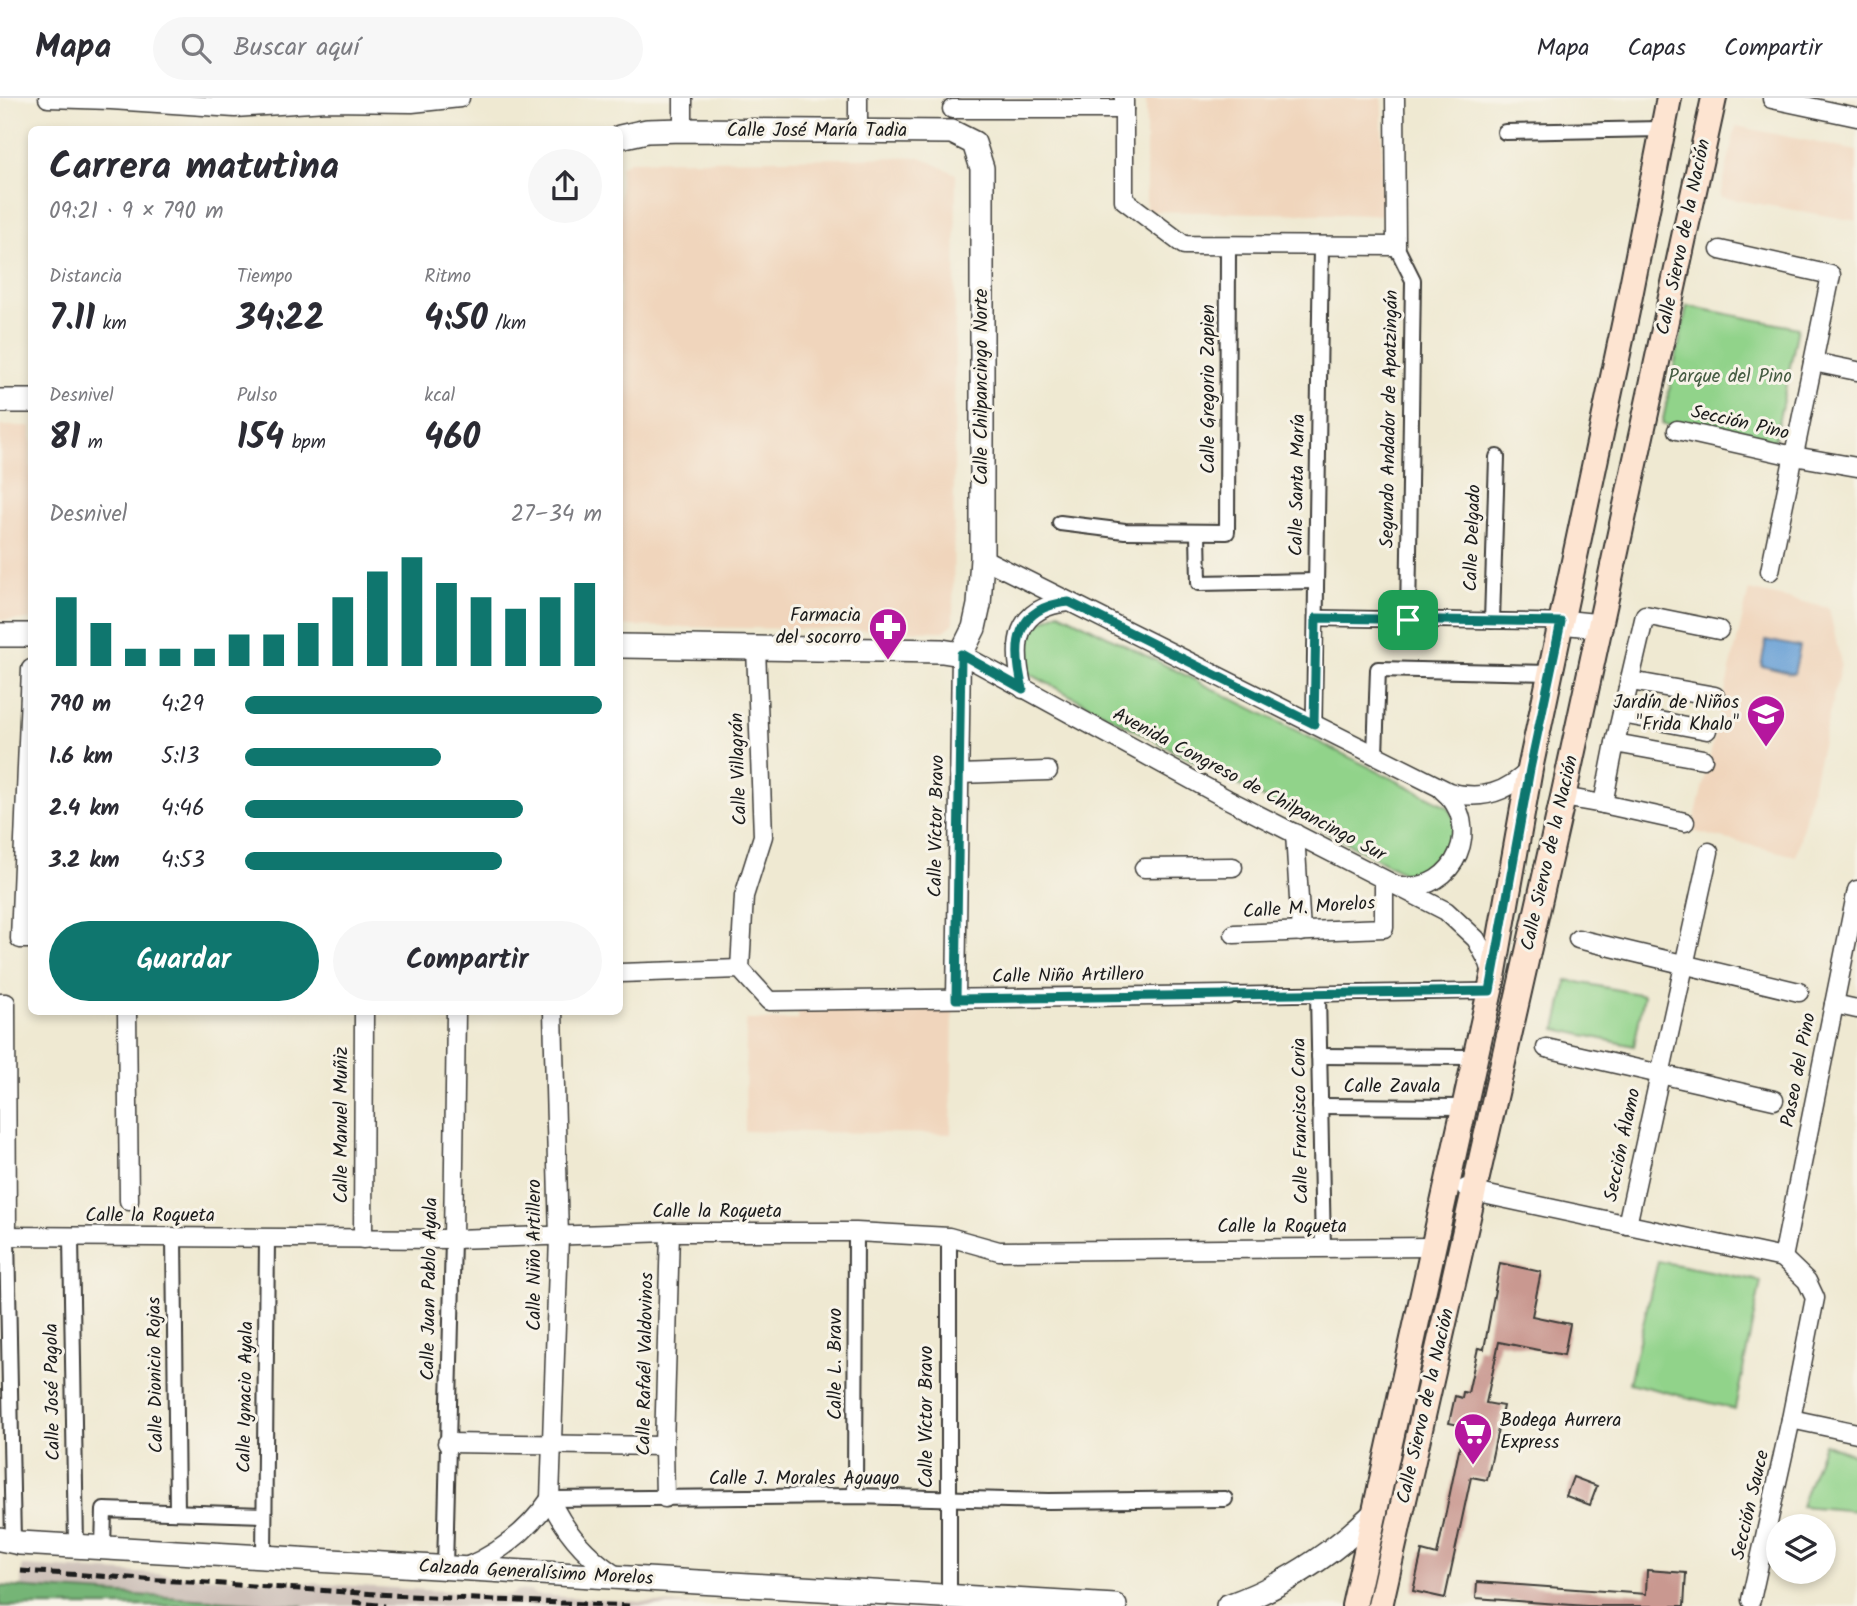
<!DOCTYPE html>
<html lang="es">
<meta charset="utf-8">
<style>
:root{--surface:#fff;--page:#f7f7f7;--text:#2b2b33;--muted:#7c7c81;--line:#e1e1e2;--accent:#0f766e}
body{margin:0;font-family:Kalam,sans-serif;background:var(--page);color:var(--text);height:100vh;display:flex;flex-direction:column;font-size:26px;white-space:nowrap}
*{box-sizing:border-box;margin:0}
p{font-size:23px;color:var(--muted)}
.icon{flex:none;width:38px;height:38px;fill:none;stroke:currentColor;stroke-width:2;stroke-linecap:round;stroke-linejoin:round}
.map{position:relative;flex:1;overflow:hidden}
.details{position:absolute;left:28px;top:28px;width:595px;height:889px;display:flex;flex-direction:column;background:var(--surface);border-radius:10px;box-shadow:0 4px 10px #0003}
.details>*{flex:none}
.controls{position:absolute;left:1766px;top:1416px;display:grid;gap:14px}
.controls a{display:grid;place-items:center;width:70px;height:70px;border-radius:50%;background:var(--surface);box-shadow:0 4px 10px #0003;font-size:35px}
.pin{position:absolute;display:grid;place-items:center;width:60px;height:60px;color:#fff;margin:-30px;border-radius:14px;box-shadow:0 4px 10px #0006}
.round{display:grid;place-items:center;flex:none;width:74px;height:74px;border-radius:37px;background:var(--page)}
.overview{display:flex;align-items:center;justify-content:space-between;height:119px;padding:0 21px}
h1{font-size:38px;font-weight:700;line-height:52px}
.metrics{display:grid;grid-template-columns:repeat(3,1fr);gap:10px;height:119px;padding:7px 21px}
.metrics div{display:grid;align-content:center}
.metrics b{font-size:35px;font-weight:700}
.metrics small{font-size:19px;font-weight:400}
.metrics p{font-size:19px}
.chart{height:196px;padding:14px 21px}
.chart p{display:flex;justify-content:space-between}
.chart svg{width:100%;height:126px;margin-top:7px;stroke:var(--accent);stroke-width:6}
.action{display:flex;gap:14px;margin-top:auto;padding:14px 21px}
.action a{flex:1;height:80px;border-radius:42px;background:var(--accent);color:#fff;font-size:28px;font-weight:700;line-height:80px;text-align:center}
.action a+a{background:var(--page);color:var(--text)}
ul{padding:0 21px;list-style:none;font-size:23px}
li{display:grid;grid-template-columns:112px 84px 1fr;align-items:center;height:52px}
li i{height:18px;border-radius:9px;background:var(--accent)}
header{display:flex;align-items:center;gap:42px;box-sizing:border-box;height:98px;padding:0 35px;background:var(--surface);border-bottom:2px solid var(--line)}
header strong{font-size:33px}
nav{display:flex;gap:38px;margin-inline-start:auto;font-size:24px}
.search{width:490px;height:63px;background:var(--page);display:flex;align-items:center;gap:18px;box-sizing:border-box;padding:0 24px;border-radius:38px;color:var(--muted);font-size:26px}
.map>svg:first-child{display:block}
</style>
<header>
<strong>Mapa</strong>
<div class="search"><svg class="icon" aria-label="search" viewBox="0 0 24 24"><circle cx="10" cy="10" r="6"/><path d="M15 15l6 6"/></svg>Buscar aquí</div>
<nav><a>Mapa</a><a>Capas</a><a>Compartir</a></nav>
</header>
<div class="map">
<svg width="1857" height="1508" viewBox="0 0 1857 1508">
<rect width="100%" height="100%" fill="#f7f3e8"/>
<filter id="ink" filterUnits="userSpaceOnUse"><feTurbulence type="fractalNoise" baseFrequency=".0143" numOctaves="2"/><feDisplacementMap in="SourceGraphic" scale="14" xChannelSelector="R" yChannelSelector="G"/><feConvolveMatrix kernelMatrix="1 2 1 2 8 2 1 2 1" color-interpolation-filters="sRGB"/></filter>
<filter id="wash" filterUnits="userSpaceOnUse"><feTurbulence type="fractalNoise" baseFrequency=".00686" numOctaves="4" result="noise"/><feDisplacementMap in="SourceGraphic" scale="28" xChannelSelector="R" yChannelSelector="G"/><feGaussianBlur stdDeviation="1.57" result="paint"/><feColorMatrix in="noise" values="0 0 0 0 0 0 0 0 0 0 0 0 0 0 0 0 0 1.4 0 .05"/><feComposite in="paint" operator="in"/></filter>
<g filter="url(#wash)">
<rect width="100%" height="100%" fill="#efe9d2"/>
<g fill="#f0d5bc">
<path d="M1146,0H1382V117L1146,113Z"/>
<path d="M1736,28L1857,53V123L1720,99Z"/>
<path d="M920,59L956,76L953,526L944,533L620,528V69L629,63Z"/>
<rect x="0" y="328" width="31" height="194"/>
<path d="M1749,492L1829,510L1841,566L1796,758L1692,733Z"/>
<path d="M799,908L953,909L951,1036L745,1033L746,922H798Z"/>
</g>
<path fill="#cec1b9" d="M22,1468L511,1497L518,1492L530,1493L536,1497L703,1508H303L21,1489Z"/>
<g fill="#91d38a" stroke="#567853" stroke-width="2">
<path d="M1687,208L1798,230L1773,350L1662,326Z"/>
<path d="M1059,514L1447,708L1463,736L1441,776L1417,782L1026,574V532Z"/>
<path d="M1567,882L1644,897L1634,948L1556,931Z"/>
<path d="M1658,1163L1761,1183L1735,1311L1629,1285Z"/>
<path d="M1824,1345L1857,1358V1413L1801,1408Z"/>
</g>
<path fill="#74b576" stroke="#486849" stroke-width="2" d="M0,1488L303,1508H0Z"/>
<path fill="#669fd5" stroke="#415e78" stroke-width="2" d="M1766,542L1800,549L1794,576L1761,568Z"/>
<g id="blocks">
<g fill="#c99890">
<path d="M1500,1165L1541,1174L1532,1218L1570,1226L1564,1257L1499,1244L1486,1305L1503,1308L1487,1382L1471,1379L1445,1500L1413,1493L1422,1453L1437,1457L1464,1328L1449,1325L1455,1298L1462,1300L1463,1294L1468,1295L1478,1250L1484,1251Z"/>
<path d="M1573,1379L1597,1388L1590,1407L1566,1398Z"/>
<path d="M1647,1472L1686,1475L1684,1508H1587L1476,1500L1477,1484L1646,1496Z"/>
</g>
</g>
</g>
<g filter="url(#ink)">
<use href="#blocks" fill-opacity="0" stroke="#3c3b37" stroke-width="2"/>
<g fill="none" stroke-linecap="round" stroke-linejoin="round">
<g stroke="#3c3b37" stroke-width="18">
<g id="pedestrian">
<path d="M1505,34L1661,31"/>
<path d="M1396,148L1413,182L1408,522"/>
<path d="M1060,425L1125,433L1227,434L1228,148"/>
<path d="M1198,435L1199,485L1316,483"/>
<path d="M1316,520L1561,524"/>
<path d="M1492,523L1497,359"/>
<path d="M1314,626L1321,148"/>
<path d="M1375,657L1378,571L1550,575"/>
<path d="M1318,896L1323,1151"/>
<path d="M1228,897L1490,893"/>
<path d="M1319,958L1475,959"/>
<path d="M1320,1008L1464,1009"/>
<path d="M7,1138L13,1443"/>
<path d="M71,1139L76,1448"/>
<path d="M174,1139L177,1414"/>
<path d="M949,1139V1499"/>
<path d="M855,1398L856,1134"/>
<path d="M550,1401L855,1398L1049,1403L1225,1401"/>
<path d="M103,1449L104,1412L264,1417"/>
<path d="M264,1459L267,1140"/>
<path d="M445,1470L453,1141"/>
</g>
</g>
<g stroke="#3c3b37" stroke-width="21">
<g id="minor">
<path d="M48,0L111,2L235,10L326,4L412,5L460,0"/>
<path d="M1124,0V102L1184,147L1396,148L1395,0"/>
<path d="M1772,1L1857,19"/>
<path d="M952,11H1124"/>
<path d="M683,32V0"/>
<path d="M858,33V0"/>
<path d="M1720,152L1831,177L1770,473"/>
<path d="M1813,264L1857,273"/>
<path d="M1677,332L1794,358L1857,369"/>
<path d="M982,460L1449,694C1481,703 1507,695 1530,671"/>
<path d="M31,571L20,841H32"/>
<path d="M1631,583L1715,598"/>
<path d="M1023,591C1012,547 1014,509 1069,504"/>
<path d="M1622,616L1707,632"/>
<path d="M1615,645L1703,661"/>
<path d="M959,676L1048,673"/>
<path d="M1563,699L1603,706L1615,645L1645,517L1719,532"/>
<path d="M1603,706L1685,724"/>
<path d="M1295,735L1301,834"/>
<path d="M1144,770L1233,769"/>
<path d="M1401,788C1455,796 1485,726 1442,692"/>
<path d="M1234,836L1384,830V783"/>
<path d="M1578,841L1799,894"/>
<path d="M740,871L744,798L763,738L756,550"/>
<path d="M620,875L740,871L769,903L1228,897"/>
<path d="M956,900L961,556L1227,701L1446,813L1476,841L1489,865L1493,878"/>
<path d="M0,905H6L7,1138"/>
<path d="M1834,906L1857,911"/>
<path d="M127,914L129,1103"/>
<path d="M553,914L559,1139L550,1401C565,1435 587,1459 618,1479"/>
<path d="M1546,950L1774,1002"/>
<path d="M1466,1090L1474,1094L1783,1160L1807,1183L1815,1200L1791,1321L1751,1502"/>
<path d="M1627,1127L1709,754"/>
<path d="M0,1138L453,1141L670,1134H856L949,1139L999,1153L1432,1149"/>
<path d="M363,1141L364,914"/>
<path d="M453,1141L456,914"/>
<path d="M1783,1160L1857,792"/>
<path d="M1791,1321L1857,1335"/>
<path d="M447,1345L664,1348"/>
<path d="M665,1400L664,1348L670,1134"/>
<path d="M464,1470C500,1455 528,1433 550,1401"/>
</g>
</g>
<g stroke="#3c3b37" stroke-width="26">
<g id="tertiary">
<path d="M620,39L647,33L683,32L952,34L974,45L982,70V460L979,507L974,530L961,556L942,553L620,548"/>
<path d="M0,303H32"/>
<path d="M1561,524L1600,528"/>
<path d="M0,537H32"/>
<path d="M0,1441L20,1445L1115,1508"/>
<path d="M1228,1508C1285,1488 1332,1456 1375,1415"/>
</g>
</g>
<g stroke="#3c3b37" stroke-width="28">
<g id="secondary">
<path d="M1354,1508L1493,879L1530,671L1627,213L1669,0"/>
<path d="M1380,1508L1563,699L1714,0"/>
</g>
</g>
<use href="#pedestrian" stroke="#fff" stroke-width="14"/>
<use href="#minor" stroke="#fff" stroke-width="18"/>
<use href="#tertiary" stroke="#fff" stroke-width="23"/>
<use href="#secondary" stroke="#fde4d1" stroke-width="24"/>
<g stroke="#1c1c1c" stroke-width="5" stroke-dasharray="10 5" stroke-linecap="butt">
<path d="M21,1473L408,1498L629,1508"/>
<path d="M353,1504L385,1508"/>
</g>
</g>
</g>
<g fill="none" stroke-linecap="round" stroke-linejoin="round" filter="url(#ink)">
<g stroke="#fff" stroke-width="14">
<path id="route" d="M1069,504L1314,626L1316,520L1561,524L1530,671L1490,893L956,901L961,556L1023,591C1012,547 1014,509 1069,504Z"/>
</g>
<use href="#route" stroke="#0f766e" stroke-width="9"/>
</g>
<defs>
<g id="pharmacy-pin" transform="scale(2.0125)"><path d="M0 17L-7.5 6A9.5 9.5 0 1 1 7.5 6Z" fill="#b5179e" stroke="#f7f3e8"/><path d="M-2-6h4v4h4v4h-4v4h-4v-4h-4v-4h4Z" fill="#fff"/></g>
<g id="school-pin" transform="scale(2.0125)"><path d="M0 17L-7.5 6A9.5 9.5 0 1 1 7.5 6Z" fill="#b5179e" stroke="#f7f3e8"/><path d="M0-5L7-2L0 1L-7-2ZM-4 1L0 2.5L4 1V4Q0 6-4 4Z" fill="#fff"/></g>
<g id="supermarket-pin" transform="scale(2.0125)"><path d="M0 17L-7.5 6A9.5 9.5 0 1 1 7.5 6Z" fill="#b5179e" stroke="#f7f3e8"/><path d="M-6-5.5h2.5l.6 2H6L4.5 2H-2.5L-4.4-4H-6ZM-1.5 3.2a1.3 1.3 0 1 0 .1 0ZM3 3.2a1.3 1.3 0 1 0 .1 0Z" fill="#fff"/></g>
</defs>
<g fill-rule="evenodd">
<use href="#pharmacy-pin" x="888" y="529"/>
<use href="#school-pin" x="1766" y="616"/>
<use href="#supermarket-pin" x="1473" y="1334"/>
</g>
<g text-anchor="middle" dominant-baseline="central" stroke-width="6" stroke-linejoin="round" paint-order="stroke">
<g font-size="19" fill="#1c1c1c" stroke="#f7f3e8">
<text x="817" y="33">Calle José María Tadia</text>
<text transform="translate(1684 139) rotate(-78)">Calle Siervo de la Nación</text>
<text transform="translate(982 289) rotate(-90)">Calle Chilpancingo Norte</text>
<text transform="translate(1209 291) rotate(-90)">Calle Gregorio Zapien</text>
<text transform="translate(1390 321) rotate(-89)">Segundo Andador de Apatzingán</text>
<text transform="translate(1740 325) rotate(13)">Sección Pino</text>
<text transform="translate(1298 387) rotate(-89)">Calle Santa María</text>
<text transform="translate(1473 440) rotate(-88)">Calle Delgado</text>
<text transform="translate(739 671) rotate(-92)">Calle Villagrán</text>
<text transform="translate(1249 687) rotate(28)">Avenida Congreso de Chilpancingo Sur</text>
<text transform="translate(937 728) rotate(-89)">Calle Víctor Bravo</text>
<text transform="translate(1550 755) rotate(-77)">Calle Siervo de la Nación</text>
<text transform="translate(1309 810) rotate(-4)">Calle M. Morelos</text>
<text transform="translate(1068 878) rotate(-1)">Calle Niño Artillero</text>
<text transform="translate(1799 972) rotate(-79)">Paseo del Pino</text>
<text x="1392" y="989">Calle Zavala</text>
<text transform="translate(1301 1023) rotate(-91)">Calle Francisco Coria</text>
<text transform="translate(342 1027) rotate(-90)">Calle Manuel Muñiz</text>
<text transform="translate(1623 1047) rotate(-78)">Sección Álamo</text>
<text x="717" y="1114">Calle la Roqueta</text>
<text x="150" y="1118">Calle la Roqueta</text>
<text x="1282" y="1129">Calle la Roqueta</text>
<text transform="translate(535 1157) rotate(-90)">Calle Niño Artillero</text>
<text transform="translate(430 1191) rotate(-89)">Calle Juan Pablo Ayala</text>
<text transform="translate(646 1266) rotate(-89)">Calle Rafaél Valdovinos</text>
<text transform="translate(836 1266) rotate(-90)">Calle L. Bravo</text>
<text transform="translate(156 1277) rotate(-91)">Calle Dionicio Rojas</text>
<text transform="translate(53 1294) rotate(-91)">Calle José Pagola</text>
<text transform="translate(246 1299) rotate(-89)">Calle Ignacio Ayala</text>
<text transform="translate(1426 1308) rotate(-77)">Calle Siervo de la Nación</text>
<text transform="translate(927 1319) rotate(-90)">Calle Víctor Bravo</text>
<text x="804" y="1381">Calle J. Morales Aguayo</text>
<text transform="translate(1751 1407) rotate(-77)">Sección Sauce</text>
<text transform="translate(536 1475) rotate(3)">Calzada Generalísimo Morelos</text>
</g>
<g font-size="19" fill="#455c42" stroke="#f7f3e8">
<text x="1730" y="279">Parque del Pino</text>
</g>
<g font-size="19" fill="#1c1c1c" stroke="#f7f3e8" text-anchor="end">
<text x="861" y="518">Farmacia<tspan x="861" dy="22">del socorro</tspan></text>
<text x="1739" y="605">Jardín de Niños<tspan x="1739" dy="22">"Frida Khalo"</tspan></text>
<text x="1500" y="1323" text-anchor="start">Bodega Aurrera<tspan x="1500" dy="22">Express</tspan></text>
</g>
</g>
</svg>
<div class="controls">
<a><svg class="icon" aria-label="layers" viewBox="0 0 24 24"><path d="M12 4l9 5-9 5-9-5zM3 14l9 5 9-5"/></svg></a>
</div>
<div class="pin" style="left:1408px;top:522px;background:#1e9e55"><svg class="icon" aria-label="arrive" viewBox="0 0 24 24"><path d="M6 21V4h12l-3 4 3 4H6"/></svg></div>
<section class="details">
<div class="overview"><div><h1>Carrera matutina</h1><p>09:21 · 9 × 790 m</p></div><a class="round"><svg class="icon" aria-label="share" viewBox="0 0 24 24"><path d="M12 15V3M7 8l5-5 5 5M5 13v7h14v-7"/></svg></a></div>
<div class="metrics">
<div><p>Distancia</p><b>7.11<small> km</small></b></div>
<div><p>Tiempo</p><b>34:22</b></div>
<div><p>Ritmo</p><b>4:50<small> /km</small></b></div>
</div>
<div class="metrics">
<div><p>Desnivel</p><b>81<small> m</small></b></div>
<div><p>Pulso</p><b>154<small> bpm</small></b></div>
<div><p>kcal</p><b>460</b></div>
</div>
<div class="chart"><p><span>Desnivel</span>27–34 m</p>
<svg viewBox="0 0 160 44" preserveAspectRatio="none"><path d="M5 44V20M15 44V29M25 44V38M35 44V38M45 44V38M55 44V33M65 44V33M75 44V29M85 44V20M95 44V11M105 44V6M115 44V15M125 44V20M135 44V24M145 44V20M155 44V15"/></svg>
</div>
<ul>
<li><b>790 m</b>4:29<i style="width:100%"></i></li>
<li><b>1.6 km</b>5:13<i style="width:55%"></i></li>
<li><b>2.4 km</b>4:46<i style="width:78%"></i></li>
<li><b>3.2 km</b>4:53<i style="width:72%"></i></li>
</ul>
<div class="action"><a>Guardar</a><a>Compartir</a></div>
</section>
</div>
